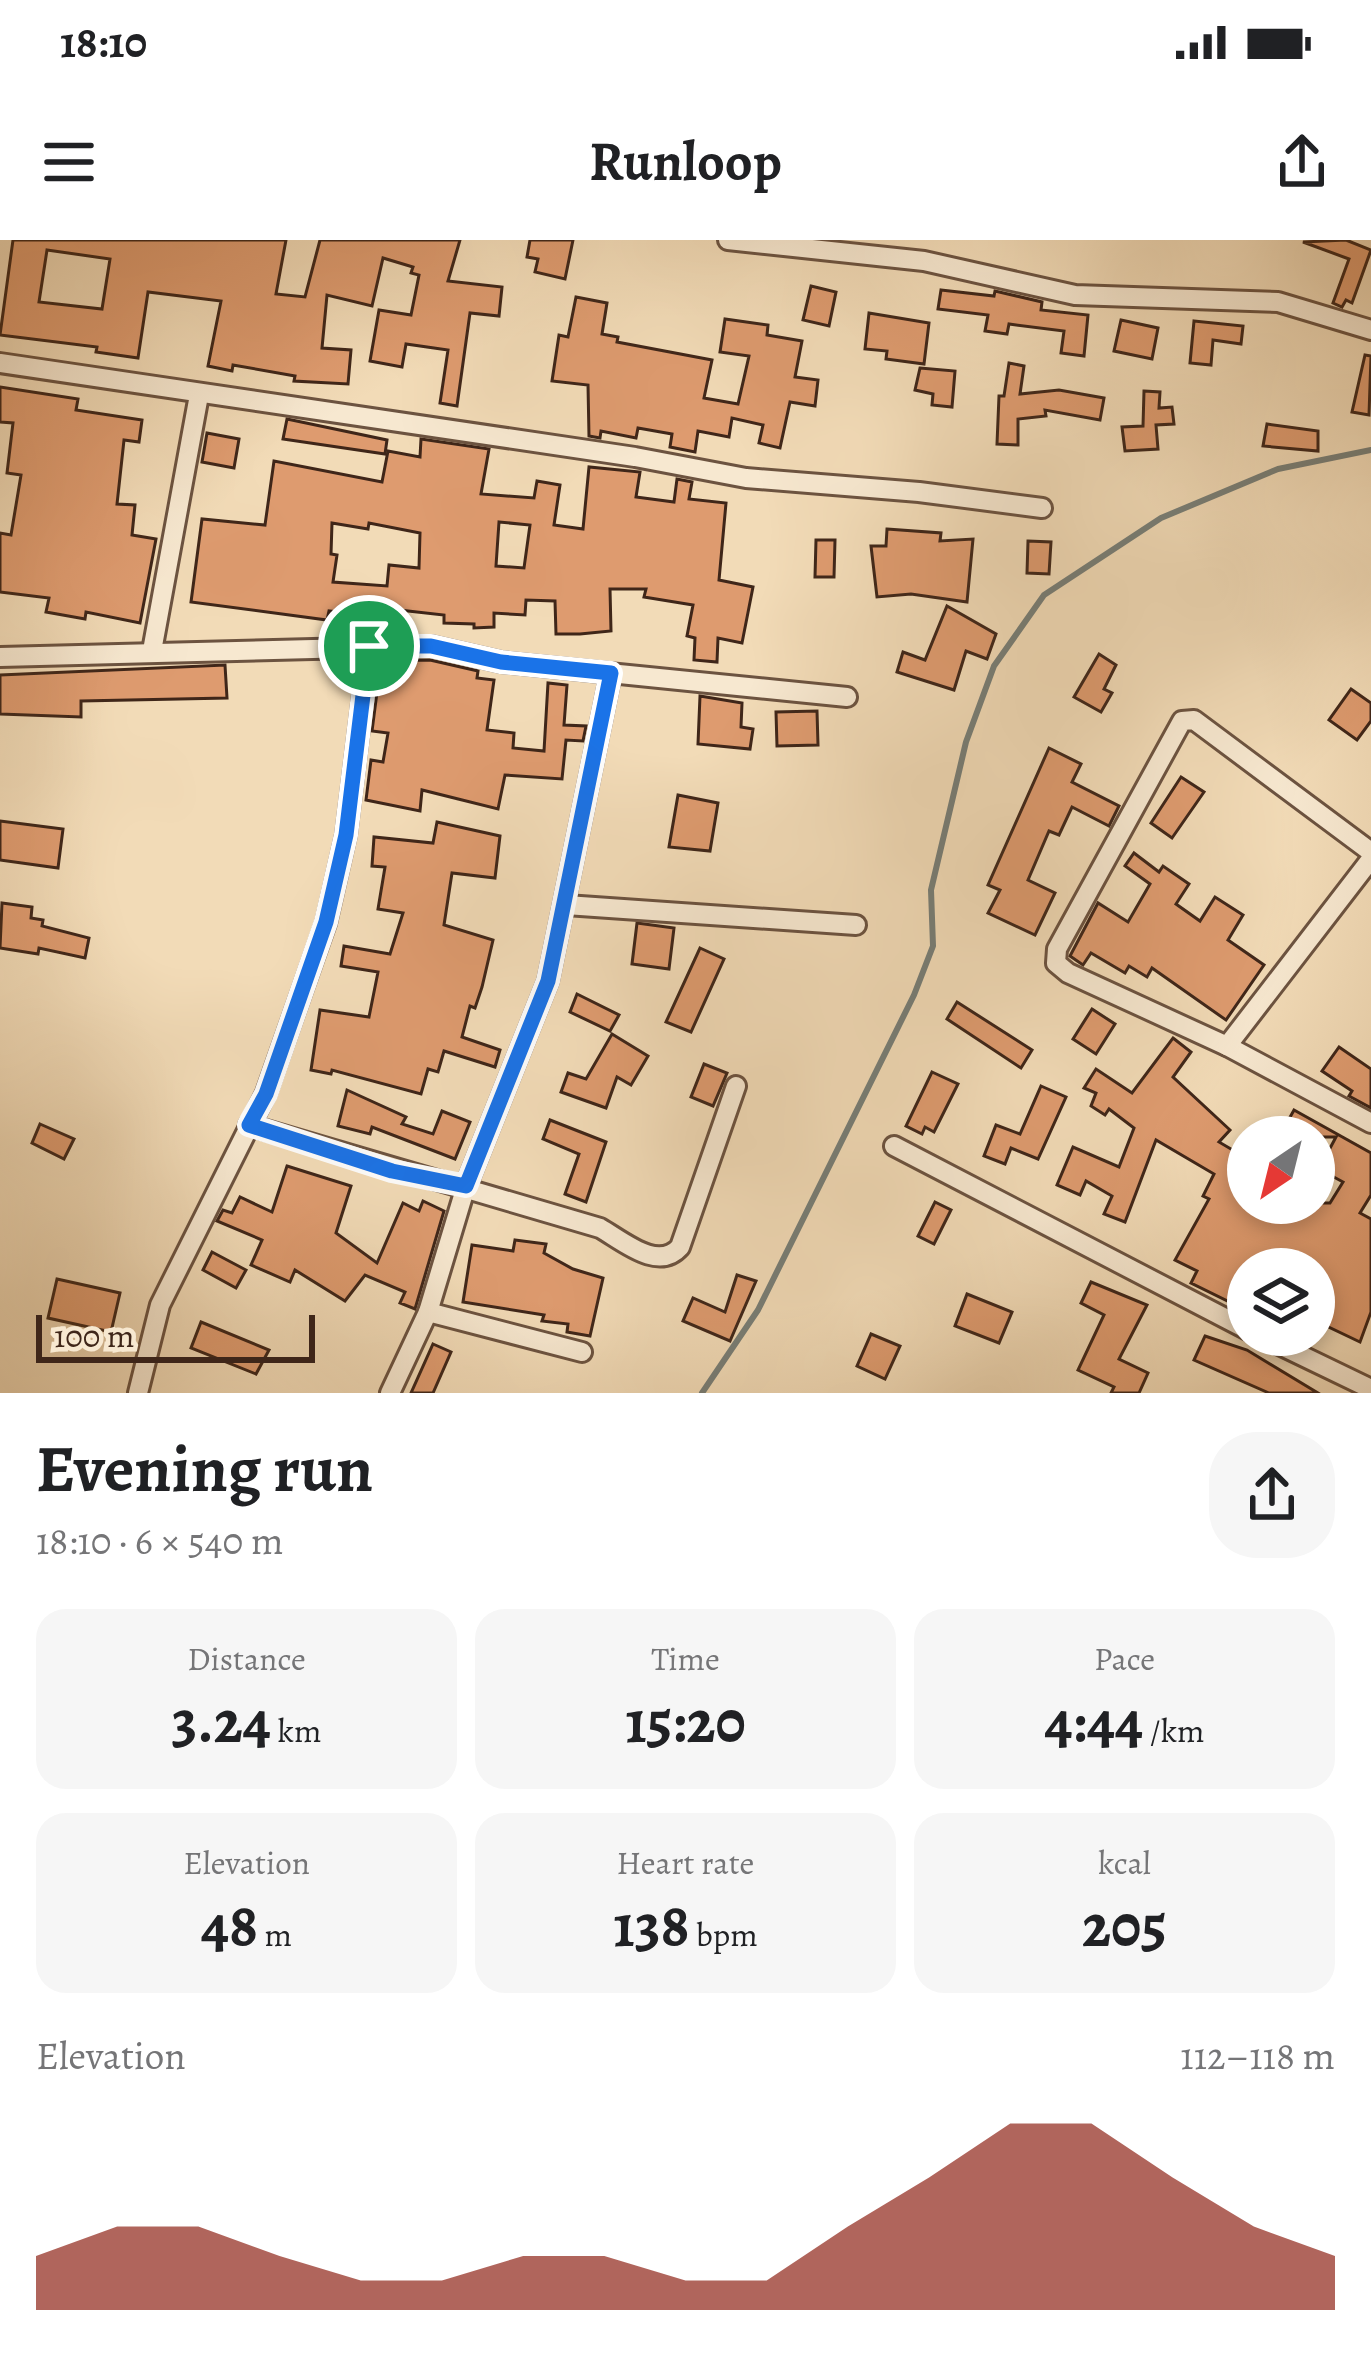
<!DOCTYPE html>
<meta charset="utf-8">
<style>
:root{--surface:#fff;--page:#f6f6f6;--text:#202124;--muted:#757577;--accent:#8f2418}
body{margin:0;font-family:Alegreya,serif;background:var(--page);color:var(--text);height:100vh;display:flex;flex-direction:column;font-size:45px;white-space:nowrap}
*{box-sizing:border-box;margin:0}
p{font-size:39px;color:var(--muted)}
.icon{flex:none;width:66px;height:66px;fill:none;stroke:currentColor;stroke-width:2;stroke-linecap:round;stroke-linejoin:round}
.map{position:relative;height:1153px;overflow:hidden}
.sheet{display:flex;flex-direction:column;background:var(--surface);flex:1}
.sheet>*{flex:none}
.needle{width:78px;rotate:215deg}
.fabs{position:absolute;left:1227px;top:876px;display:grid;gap:24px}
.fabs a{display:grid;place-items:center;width:108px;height:108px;border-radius:50%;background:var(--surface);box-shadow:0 6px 18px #0003;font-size:60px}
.scale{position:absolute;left:36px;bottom:30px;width:279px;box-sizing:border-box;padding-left:12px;border:6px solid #3f2619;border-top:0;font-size:33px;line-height:42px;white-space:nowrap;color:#3f2619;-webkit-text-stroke:9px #f7e8d0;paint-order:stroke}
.pin{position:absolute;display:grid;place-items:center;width:102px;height:102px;color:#fff;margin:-51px;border:6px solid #fff;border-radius:50%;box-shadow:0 3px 12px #0007}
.round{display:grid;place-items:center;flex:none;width:126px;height:126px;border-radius:48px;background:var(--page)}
.overview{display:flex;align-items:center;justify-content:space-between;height:204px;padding:0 36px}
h1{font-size:66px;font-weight:700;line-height:90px}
.metrics{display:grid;grid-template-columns:repeat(3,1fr);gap:18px;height:204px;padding:12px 36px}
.metrics div{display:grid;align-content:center;border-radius:30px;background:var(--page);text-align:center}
.metrics b{font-size:60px;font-weight:700}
.metrics small{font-size:33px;font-weight:400}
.metrics p{font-size:33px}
.chart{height:336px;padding:24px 36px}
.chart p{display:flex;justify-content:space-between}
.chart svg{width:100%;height:216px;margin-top:12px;fill:var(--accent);opacity:.7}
.status{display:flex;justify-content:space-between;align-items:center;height:84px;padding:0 60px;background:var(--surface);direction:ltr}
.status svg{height:33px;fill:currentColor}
header{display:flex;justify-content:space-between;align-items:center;height:156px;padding:0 36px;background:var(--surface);font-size:54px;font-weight:700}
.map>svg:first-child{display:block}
</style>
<div class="status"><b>18:10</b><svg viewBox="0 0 49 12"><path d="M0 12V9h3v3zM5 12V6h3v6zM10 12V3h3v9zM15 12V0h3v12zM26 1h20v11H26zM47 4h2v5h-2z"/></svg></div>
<header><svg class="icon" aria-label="menu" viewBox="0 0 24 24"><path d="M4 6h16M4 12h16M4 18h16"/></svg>Runloop<svg class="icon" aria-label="share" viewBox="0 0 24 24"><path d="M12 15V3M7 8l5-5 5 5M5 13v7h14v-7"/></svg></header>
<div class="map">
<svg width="1371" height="1153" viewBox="0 0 1371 1153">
<rect width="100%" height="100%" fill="#f2dbb7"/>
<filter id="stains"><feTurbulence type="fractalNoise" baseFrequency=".00167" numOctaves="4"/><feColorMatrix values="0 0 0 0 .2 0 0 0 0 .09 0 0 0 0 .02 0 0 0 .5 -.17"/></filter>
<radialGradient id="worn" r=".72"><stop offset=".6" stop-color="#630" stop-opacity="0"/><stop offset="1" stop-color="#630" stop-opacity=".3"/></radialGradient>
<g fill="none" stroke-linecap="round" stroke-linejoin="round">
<path stroke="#777e77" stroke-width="6" d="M702,1153L758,1070L914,755L933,706L931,650L966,502L994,426L1044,355L1161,278L1278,229L1371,210"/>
</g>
<g fill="#de9b6f" stroke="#3f2619" stroke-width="3" fill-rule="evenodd">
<path d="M13,0H286L276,54L305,57L320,0H460L448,41L502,47L499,76L470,73L457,166L440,163L448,110L406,104L402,127L370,121L379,70L411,75L419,35L411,33L413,27L383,18L372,66L327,55L322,108L351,110L348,144L294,141L295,136L233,125L232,131L208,126L221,61L148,52L138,118L96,112L97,107L0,95ZM47,10L110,19L102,69L39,62Z"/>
<path d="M530,0H573L565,39L535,32L538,19L527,17Z"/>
<path d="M1346,0L1371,10L1352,63L1346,60L1342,67L1333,63L1349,19L1303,2Z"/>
<path d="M811,46L836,52L829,86L803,80Z"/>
<path d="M941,50L994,56L995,51L1042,62L1041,70L1088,75L1084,116L1061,113L1064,91L1009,84L1007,94L985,91L988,75L938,69Z"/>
<path d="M576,57L607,63L602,94L618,97L617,102L712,120L704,158L738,164L749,116L720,112L725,79L768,85L767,95L802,101L795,137L818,140L815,166L790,162L780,208L759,203L763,185L732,178L729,197L698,191L695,212L670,207L672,194L638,188L636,198L601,191L600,198L589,196L588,145L552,141L559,95L568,97Z"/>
<path d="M869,73L929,83L924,124L886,119L887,111L865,109Z"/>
<path d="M1121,80L1158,88L1152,119L1114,111Z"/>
<path d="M1194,81L1243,86L1241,104L1213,100L1211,125L1190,123Z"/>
<path d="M1365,115L1371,116L1369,175L1352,172Z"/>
<path d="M1009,123L1024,126L1020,154L1059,150L1104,158L1100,180L1045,170L1046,176L1018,179V205L997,204L999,156H1004Z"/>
<path d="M920,128L955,131L952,167L932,165L933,154L915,150Z"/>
<path d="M0,147L78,159L76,170L142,180L139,202L124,200L117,264L135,265L132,295L156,299L140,383L86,372L85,379L46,372L49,358L0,352V293L11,295L21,235L7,233L13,183L0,182Z"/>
<path d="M1144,151L1160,152L1159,168L1172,167L1174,184L1156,185L1158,209L1125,211L1122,187L1143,186Z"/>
<path d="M287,179L387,200L385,214L283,199Z"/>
<path d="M1267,184L1318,191V211L1263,206Z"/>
<path d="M207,193L239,199L234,228L202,222Z"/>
<path d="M421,199L489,209L481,254L534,258L537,241L560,245L554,285L583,289L589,227L640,232L636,257L674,262L677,239L692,242L689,259L726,263L719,340L753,347L742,403L718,398L717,422L694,420L695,398L687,396L693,365L644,357L646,349H610L611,391L580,394H556L555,361L526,360L525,375L494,373V387L474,388V384L444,383V375L381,368L380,374L364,375L329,371L327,380L191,362L202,279L265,285L274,221L382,242L388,211L420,217ZM499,282L530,285L524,328L496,326ZM332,283L368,289L369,283L420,293L419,328L389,325L387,346L333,342L337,315L331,314Z"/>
<path d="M887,289L941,293L940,301L973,299L967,362L911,354L877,357L871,306H886Z"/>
<path d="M816,300H835L834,337H815Z"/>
<path d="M1028,301L1051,302L1049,334L1027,333Z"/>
<path d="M947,366L996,394L987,419L966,411L954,450L897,432L903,412L925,420Z"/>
<path d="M1099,414L1116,425L1104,449L1112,453L1101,472L1074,457Z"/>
<path d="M430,420L478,431L477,438L494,440L487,490L514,493L513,508L544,511L548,443L567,445L564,485L586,486L583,501L566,500L562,539L505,535L498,569L422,550L420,571L366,560L371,520L383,522L388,493L372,491L381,421Z"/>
<path d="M225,425L227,458L81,461V477L0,474V435Z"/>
<path d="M1351,449L1371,463V481L1357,500L1329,480Z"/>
<path d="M700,456L742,463L741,487L753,489L750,509L698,504Z"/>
<path d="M817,471L818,505L777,506L776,472Z"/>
<path d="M1049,508L1081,524L1072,542L1119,566L1109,586L1072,567L1059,595L1049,591L1028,640L1055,653L1035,695L988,673L1000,650L988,645Z"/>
<path d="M1181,537L1204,552L1172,598L1151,583Z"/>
<path d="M678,555L718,563L710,611L669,607Z"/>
<path d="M0,581L63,589L58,628L0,620Z"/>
<path d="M437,582L500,596L495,638L452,633L444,685L493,700L482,747L475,768L470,766L462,797L500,810L495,827L444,811L438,832L428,829L421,854L332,830L331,834L311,830L320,770L369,777L378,732L341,726L344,706L390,714L403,673L378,669L385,627L372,626L374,597L433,603Z"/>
<path d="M1134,613L1159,632L1163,626L1189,644L1176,664L1200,681L1215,657L1243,675L1228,700L1264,725L1226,780L1152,728L1147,737L1129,726L1125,733L1091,713L1083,725L1070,716L1098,663L1128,682L1150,644L1125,626Z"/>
<path d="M2,663L32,667L31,678L43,680L42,686L89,698L85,718L39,708L38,714L0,708Z"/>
<path d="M637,683L674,688L669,729L632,724Z"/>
<path d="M700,708L724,719L691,792L666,782Z"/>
<path d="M577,754L619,775L610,791L570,772Z"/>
<path d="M957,762L1032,810L1021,828L947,779Z"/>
<path d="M1092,769L1115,784L1096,814L1073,799Z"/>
<path d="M612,794L648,816L631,845L617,837L606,868L561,852L568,833L586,839Z"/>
<path d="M1173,798L1191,812L1173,837L1230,890L1219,902L1248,919V963H1330L1343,942L1319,929L1336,897H1279L1294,870L1371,913V955L1360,973L1371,979V1072L1360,1102L1314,1080V1029H1248V1071L1191,1043L1197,1031L1175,1020L1209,959L1203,956L1214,934L1156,900L1125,982L1104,974L1112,956L1086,941L1080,955L1057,945L1073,907L1119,927L1134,888L1109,869L1105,875L1091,866L1096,853L1084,848L1096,829L1132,853Z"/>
<path d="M1339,807L1371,829V868L1349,856L1352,851L1322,831Z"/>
<path d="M704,824L727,833L713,866L691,857Z"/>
<path d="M932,832L958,844L934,892L925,887L922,894L906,886Z"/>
<path d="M1041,846L1066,857L1038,919L1011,908L1005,924L984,916L996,885L1020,894Z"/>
<path d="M347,850L406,877L402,884L433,894L442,871L470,882L455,919L372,887L370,894L338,886Z"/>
<path d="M550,880L606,902L586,962L565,954L579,914L543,899Z"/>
<path d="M40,884L74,899L64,919L32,903Z"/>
<path d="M287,926L351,946L336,993L377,1023L403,963L419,971L423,961L444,971L415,1069L400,1063L405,1052L365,1035L345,1061L295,1030L290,1042L251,1025L262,1000L217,981L223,970L232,973L240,957L272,972Z"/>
<path d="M935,962L951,970L934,1004L918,996Z"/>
<path d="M515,1000L546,1004L544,1013L573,1029L603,1038L590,1096L567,1092L568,1084L542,1081L544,1075L463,1062L472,1005L513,1011Z"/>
<path d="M212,1012L246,1030L236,1048L203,1030Z"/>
<path d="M737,1035L756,1041L730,1101L683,1081L693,1058L725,1072Z"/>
<path d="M57,1039L120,1053L111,1092L48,1078Z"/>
<path d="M1091,1042L1147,1065L1119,1119L1148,1133L1139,1153H1111L1114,1147L1078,1130L1104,1075L1081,1063Z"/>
<path d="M967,1054L1012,1072L999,1103L955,1086Z"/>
<path d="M201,1082L269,1110L256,1134L191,1108Z"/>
<path d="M871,1094L900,1106L885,1139L857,1126Z"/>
<path d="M1205,1096L1247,1110L1318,1153H1269L1194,1120Z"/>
<path d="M433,1104L451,1112L433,1153H411Z"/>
</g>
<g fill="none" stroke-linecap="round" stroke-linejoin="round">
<g stroke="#6c5340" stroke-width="24">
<g id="minor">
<path d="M728,0L924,21L1075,55L1278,62L1371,90"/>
<path d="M0,123L635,217L746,238L919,252L1042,268"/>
<path d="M152,411L199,155"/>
<path d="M0,417L431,406L501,422L847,457"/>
<path d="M1371,612L1194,480L1182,481L1057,709L1056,723L1068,733L1227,806L1371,883"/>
<path d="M566,665L856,685"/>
<path d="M1227,806L1371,619"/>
<path d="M249,885L600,988C623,1001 658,1032 680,1007L736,846"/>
<path d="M894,906L1248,1090"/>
<path d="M428,1072L582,1112"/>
<path d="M1259,1095L1371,1149"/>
<path d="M138,1153L160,1065L266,853L326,683L346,595L369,406"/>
<path d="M390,1153L428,1072L466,946L548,741L611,433"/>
</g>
</g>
<use href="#minor" stroke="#f7e8d0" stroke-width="18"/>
</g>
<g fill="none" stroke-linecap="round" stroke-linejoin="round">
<g stroke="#fff" stroke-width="24">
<path id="route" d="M369,406H431L501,422L611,433L548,741L466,946L392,931L249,885L266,854L326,682L346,595Z"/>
</g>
<use href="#route" stroke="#1a73e8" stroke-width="15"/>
</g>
<rect width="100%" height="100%" filter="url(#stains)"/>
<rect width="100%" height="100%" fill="url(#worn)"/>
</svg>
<div class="fabs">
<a><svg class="needle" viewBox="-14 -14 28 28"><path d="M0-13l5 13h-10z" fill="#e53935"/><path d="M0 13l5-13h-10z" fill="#757577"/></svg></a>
<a><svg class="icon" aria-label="layers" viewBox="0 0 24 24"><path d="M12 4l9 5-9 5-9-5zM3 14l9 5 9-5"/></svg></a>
</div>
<div class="scale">100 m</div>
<div class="pin" style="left:369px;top:406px;background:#1e9e55"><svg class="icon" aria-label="arrive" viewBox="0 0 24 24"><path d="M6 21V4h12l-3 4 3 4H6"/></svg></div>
</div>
<section class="sheet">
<div class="overview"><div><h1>Evening run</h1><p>18:10 · 6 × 540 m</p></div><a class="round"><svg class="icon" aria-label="share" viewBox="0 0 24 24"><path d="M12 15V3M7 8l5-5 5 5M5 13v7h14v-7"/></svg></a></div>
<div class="metrics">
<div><p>Distance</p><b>3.24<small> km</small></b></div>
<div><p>Time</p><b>15:20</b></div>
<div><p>Pace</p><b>4:44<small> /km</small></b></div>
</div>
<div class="metrics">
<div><p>Elevation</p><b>48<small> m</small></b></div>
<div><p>Heart rate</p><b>138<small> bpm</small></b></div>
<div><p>kcal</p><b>205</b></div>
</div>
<div class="chart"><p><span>Elevation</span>112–118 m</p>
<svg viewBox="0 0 160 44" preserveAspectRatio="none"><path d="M0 44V33L10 27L20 27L30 33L40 38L50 38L60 33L70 33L80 38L90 38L100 27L110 17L120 6L130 6L140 17L150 27L160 33V44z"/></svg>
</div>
</section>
